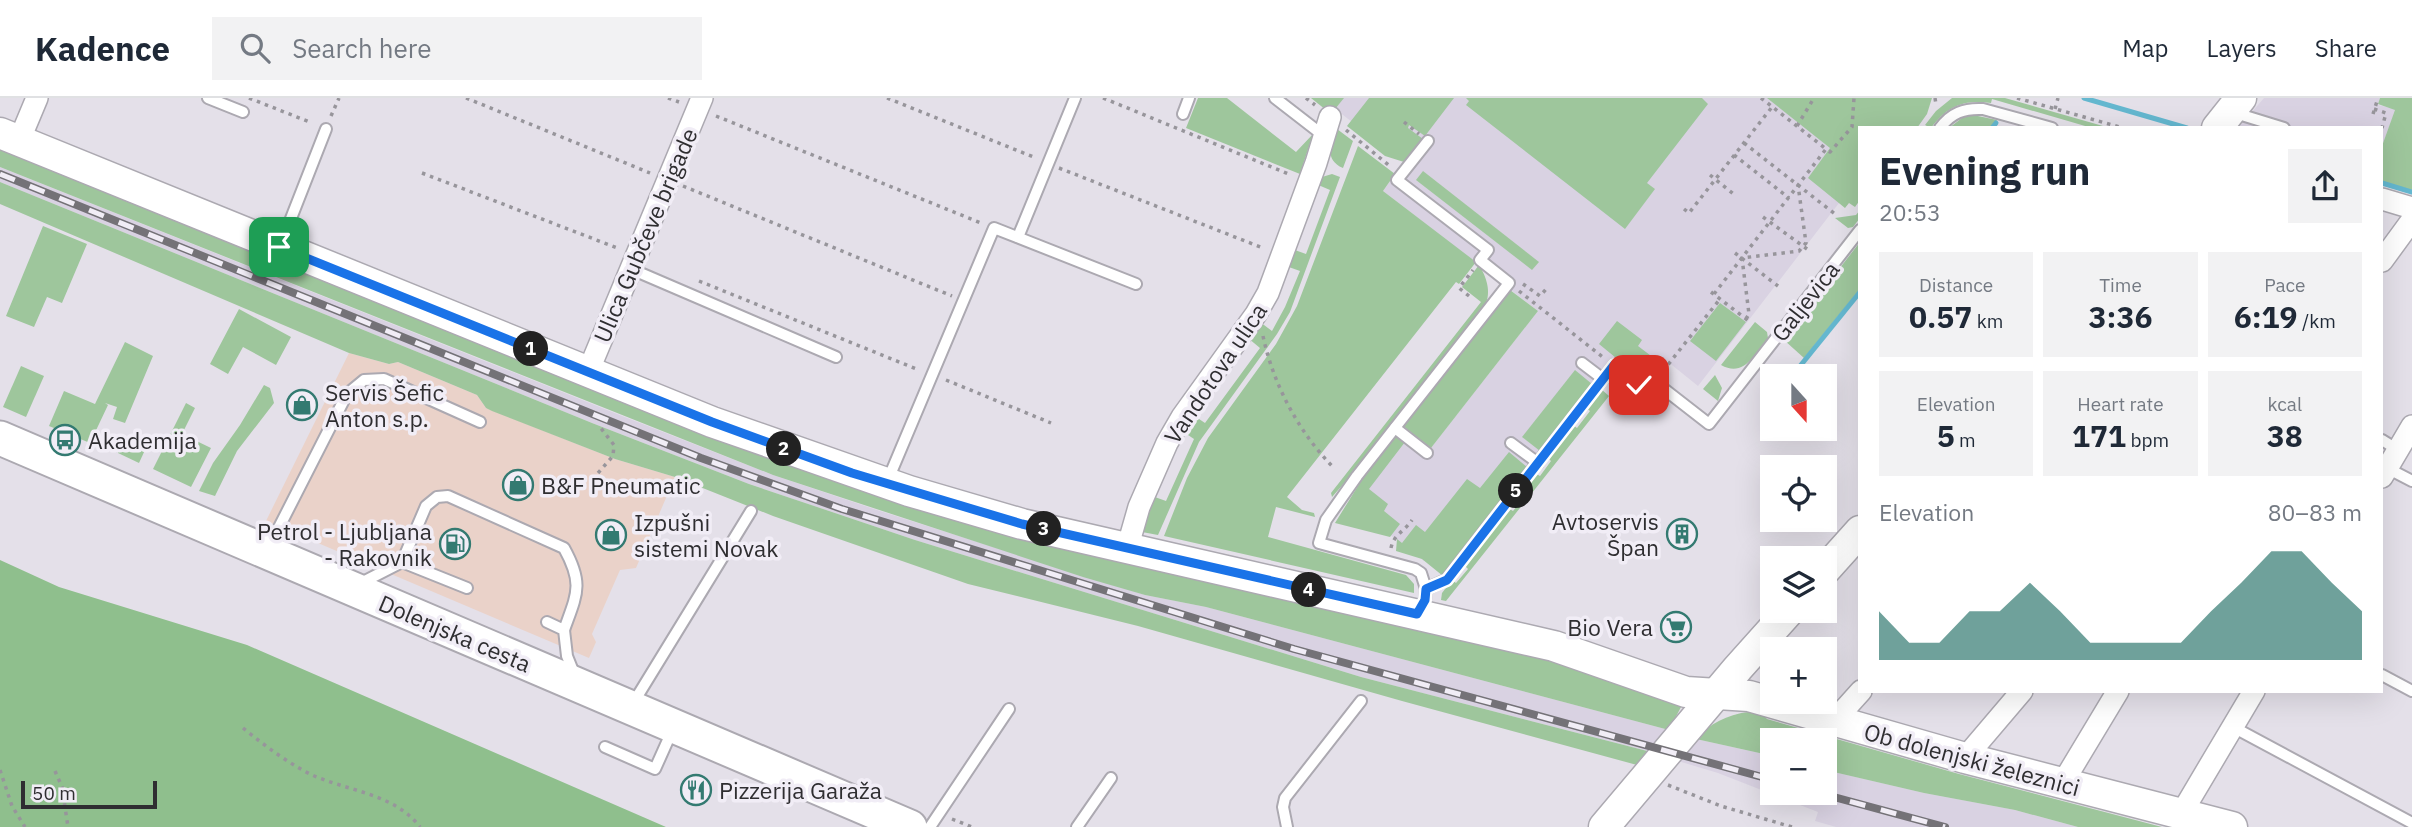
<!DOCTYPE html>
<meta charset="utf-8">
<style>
:root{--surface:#fff;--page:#f2f2f3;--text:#1f2937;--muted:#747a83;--line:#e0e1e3;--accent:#337a71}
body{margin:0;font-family:"IBM Plex Sans",sans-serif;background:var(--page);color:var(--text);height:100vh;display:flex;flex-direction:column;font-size:26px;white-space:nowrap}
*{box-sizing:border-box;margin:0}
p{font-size:23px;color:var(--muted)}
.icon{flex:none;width:38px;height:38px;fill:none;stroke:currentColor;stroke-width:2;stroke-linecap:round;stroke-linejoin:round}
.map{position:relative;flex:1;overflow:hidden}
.sheet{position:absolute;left:1858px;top:28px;width:525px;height:567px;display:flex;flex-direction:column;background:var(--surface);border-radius:0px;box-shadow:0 7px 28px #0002}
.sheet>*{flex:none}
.needle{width:46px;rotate:159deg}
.tools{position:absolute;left:1760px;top:266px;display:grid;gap:14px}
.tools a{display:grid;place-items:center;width:77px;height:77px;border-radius:0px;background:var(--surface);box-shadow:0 7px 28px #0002;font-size:35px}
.scale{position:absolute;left:21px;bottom:18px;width:136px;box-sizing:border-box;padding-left:7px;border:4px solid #2f2e31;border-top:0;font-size:19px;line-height:24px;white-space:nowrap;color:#2f2e31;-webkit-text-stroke:5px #f1edf6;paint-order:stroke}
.pin{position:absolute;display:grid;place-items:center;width:60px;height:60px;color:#fff;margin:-30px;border-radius:14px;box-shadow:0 4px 10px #0006}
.km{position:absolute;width:35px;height:35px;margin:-18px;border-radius:50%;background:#222;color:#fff;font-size:19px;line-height:35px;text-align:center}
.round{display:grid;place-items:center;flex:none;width:74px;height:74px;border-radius:0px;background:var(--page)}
.headline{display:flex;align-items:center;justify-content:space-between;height:119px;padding:0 21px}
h1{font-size:38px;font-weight:800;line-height:52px}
.figures{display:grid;grid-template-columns:repeat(3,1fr);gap:10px;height:119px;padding:7px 21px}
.figures div{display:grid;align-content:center;border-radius:0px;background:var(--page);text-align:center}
.figures b{font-size:30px;font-weight:800}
.figures small{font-size:19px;font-weight:400}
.figures p{font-size:19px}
.chart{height:196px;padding:14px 21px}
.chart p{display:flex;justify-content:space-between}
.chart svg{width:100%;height:126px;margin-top:7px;fill:var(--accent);opacity:.7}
header{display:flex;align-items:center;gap:42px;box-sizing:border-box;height:98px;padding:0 35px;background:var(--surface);border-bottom:2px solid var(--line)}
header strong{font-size:33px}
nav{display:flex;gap:38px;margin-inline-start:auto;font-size:24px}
.search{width:490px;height:63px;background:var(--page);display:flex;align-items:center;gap:18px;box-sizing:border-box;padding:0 24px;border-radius:0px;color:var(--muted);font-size:26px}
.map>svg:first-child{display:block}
</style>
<header>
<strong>Kadence</strong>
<div class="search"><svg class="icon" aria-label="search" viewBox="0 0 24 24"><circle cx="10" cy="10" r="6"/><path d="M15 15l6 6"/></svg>Search here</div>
<nav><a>Map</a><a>Layers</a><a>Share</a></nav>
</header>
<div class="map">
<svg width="2412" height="729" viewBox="0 0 2412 729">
<rect width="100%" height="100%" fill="#e4e0e9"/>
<path fill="#ead2c9" d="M349,255L389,266L398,264L477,297L486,310L615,361L675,379L636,470L620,472L592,536L596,544L589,560L266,423Z"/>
<g fill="#d9d2e2">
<path d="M1321,0H1927L1860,30L1839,105L1698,288L1667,263L1656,276L1651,272L1643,282L1613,259L1500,404L1424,463L1351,407L1369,377L1406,331L1431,350L1538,213L1383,93L1404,64Z"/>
<path d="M2264,0H2380L2378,7L2396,11L2382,48V30H2238Z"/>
<path d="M0,69L617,316L773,377L880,413L1145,497L1206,509L1669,632L1651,654L1361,579L915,442L749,386L592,325L0,84Z"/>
<path d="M1696,641L1773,658V695H1825V672L1924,695L2015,712L2078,729H1836L1815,723L1818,714L1718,675L1678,663Z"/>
</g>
<g fill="#9ec69c">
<path d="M1198,0H1227L1296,54L1313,36L1300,76L1186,30Z"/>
<path d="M1311,0H1344L1331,16Z"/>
<path d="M1369,0H1454L1425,38L1409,27L1408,30L1423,41L1404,64L1385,58L1347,28Z"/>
<path d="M1466,0H1702L1708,6L1647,85L1655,91L1625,131L1466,7L1469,3Z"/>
<path d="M1767,0H1932L1927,16L1917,30H1860V102L1855,109L1849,105L1845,110L1808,80L1830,50Z"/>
<path d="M1952,0H2005L2110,30H2092L1992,1L1991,5C1964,1 1947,8 1931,30L1925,27L1936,13Z"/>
<path d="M2380,0H2412V92L2382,84V48L2395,12L2378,6Z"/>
<path d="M1973,17L1997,22L1990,30H1949L1962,20Z"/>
<path d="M1333,28L1353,43L1343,70C1324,62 1331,45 1333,28Z"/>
<path d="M0,46L709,334L1551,557L1673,600L1681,609L1669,632L1206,509L1145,497L1083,479L773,377L0,69Z"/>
<path d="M1358,48L1395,76L1383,93L1476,164L1459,186L1456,184L1287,399L1302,412L1314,415L1315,419L1276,409L1268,439L1406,477L1414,486V495L1164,438L1187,380L1208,340L1276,246L1297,208Z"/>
<path d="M1423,73L1539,164L1532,172L1416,82Z"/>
<path d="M1332,76L1340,79L1290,214L1277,236L1199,344L1158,437L1142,434L1152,398L1166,403L1194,341L1182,333L1193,317L1205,325L1260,250L1248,240L1260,224L1272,233L1285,209L1300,173L1286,168L1292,151L1306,156L1330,92L1316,86L1322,79Z"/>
<path d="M0,84L592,325L749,386L915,442L1361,579L1651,654L1637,667L1402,603L1138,528L968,486L773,418L675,379L615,361L492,313L486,310L477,297L398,264L389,266L349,255L0,106Z"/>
<path d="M1860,112V120L1853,129L1848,130L1835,120L1856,117Z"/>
<path d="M43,128L87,146L62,205L47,199L34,229L6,218Z"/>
<path d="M1860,144V191L1804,260L1784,242Z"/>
<path d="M1479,167C1486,178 1492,194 1485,207L1353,375L1332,399L1331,395L1481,204L1462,189Z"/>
<path d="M1510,192L1538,213L1431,350L1403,328Z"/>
<path d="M1720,205L1746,224L1716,263L1690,243Z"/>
<path d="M239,211L291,239L276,267L243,249L228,276L210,266Z"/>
<path d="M1617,223L1642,242L1638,248L1663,267L1656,276L1650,272L1643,282L1599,246Z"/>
<path d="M1755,224L1767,234L1768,240C1755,256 1744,280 1721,267Z"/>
<path d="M125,244L153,258L125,325L113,321L117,309L105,305L108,307L90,345L49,328L64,293L95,306Z"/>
<path d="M21,268L44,278L26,319L3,309Z"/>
<path d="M1575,272L1592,286L1540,353L1522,339Z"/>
<path d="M1715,277L1722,290L1718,303L1703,291Z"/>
<path d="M264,287L270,290L274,305L237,353L215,398L199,393L213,365L240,327Z"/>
<path d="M1601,291L1609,298L1446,503L1441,502L1442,495L1452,482L1456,485L1468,471L1464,467L1508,410L1513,413L1526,397L1521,393L1535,375L1540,378L1551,363L1548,360L1573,327L1577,330L1590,313L1586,310Z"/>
<path d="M186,305L195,310L182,336L211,350L191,389L153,371Z"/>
<path d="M1396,337L1405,344L1369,391L1388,406L1384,413L1400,426L1390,439L1335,425L1366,375Z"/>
<path d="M124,342L145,352L139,365L118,355Z"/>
<path d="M1509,354L1527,369L1443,478L1422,461L1396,453L1397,441L1402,445L1416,427L1425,434L1467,381L1480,390Z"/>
<path d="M1748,614L1762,615L1767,621L1959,676L2162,729H2078L2015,712L1924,695L1825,672V642H1773V658L1696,641C1710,625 1727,617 1748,614Z"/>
</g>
<path fill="#8fbf8d" d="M0,462L59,489L247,547L666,729H0Z"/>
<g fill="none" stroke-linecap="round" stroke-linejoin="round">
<g stroke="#64b7cf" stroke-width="5">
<path d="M2084,0L2187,30"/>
<path d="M1992,30L1996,25"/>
<path d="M2382,85L2412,94"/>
<path d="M1792,278L1860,194"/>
</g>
<g stroke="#aca9b1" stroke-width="14">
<g id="lane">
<path d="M208,0L243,14"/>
<path d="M1275,0L1324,38"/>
<path d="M2234,11L2245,18L2284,30"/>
<path d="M1183,16L1189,0"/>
<path d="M1940,30C1951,15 1964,10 1983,11L2052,30"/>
<path d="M1018,139L1075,0"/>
<path d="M281,146L326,31"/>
<path d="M631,171L836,259"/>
<path d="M1582,265L1603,281"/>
<path d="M1395,330L1427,355"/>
<path d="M2382,342L2398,352"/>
<path d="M1511,345L1538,365"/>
<path d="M2387,370L2412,383"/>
<path d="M887,384L994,130L1136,186"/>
<path d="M269,449L347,296L364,282L384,281L480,324"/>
<path d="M402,464L426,408L437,399L448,398L564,450C584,486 577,496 564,532"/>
<path d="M361,485L402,464L467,490"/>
<path d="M1426,491L1421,475L1415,471L1319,445L1326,422L1357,378L1509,185L1480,162L1488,152L1397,82L1428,43"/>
<path d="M1417,516L1425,502L1426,491L1446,482L1614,267L1639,287L1655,284L1709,326L1860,132"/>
<path d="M547,524L564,532L567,558L575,578"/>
<path d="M2382,577L2412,593"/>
<path d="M632,607L751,413"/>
<path d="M2233,629L2412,725"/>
<path d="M605,649L655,671L672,633"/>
<path d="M930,729L1009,611"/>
<path d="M1077,729L1111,680"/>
<path d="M1287,729L1283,709L1285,700L1361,603"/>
</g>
</g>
<g stroke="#aca9b1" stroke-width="24">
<g id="street">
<path d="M19,43L37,0"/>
<path d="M2382,101L2412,110"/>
<path d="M2382,163L2412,122"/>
<path d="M588,274L702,0"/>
<path d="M2382,379L2412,328"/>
<path d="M1127,451L1139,409L1167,345L1182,319L1256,216L1268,195L1316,65L1330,19"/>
<path d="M1834,623L1861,593"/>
<path d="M1965,660L2022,593"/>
<path d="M2062,686L2118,593"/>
<path d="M2181,716L2254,593"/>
</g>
</g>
<g stroke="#aca9b1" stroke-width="33">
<g id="secondary">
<path d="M2217,30L2241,0"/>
<path d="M0,35L712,324L909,393L1022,426L1554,548L1686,594L1749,598L1965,660L2232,729"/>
<path d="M1825,472L1860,433"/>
<path d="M1604,729L1738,570L1789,513"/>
</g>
</g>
<g stroke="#aca9b1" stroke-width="37">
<path id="primary" d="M0,340L910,729"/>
</g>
<g stroke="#97959b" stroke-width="3.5" stroke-dasharray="3.5 5" stroke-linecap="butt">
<path d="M249,0L312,25"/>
<path d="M466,0L650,75"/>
<path d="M668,0L679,4"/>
<path d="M887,0L1036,60"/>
<path d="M1103,0L1291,77"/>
<path d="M1306,0L1315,7"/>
<path d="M1761,0L1826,51"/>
<path d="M1935,0L1936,6"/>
<path d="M2017,0L2123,30"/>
<path d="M2055,11L2058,0"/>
<path d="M2374,11L2386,15L2382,30"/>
<path d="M2373,16L2378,0"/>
<path d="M331,18L339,0"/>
<path d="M716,18L981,125"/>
<path d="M1404,24L1419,36"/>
<path d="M1797,28L1814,0"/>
<path d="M1346,32L1391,69"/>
<path d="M1744,45L1835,116"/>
<path d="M1734,57L1789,100"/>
<path d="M1059,70L1263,150"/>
<path d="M422,75L620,151"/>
<path d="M1710,77L1736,98"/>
<path d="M683,88L952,198"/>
<path d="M1684,111L1689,115L1772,9"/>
<path d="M1763,119L1807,151"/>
<path d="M1735,155L1778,188"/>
<path d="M699,183L919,272"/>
<path d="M1523,186L1540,198L1548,189"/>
<path d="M1519,193L1604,260"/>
<path d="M1711,194L1750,224"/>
<path d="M1714,196L1826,51L1830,54L1852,29L1854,0"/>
<path d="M1469,198L1459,190L1473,172"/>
<path d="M1746,221L1749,216L1742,160L1799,153L1806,145L1798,87"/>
<path d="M1263,238C1273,286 1299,335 1334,370"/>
<path d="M1663,273L1720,201"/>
<path d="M946,282L1051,325"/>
<path d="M598,375L613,358L614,347L600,329"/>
<path d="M1391,450C1394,436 1404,434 1412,422"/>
<path d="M243,630C264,647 285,663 310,676C346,693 394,695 420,729"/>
<path d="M0,672L12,708L25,729"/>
<path d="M55,673L62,689L68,729"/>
<path d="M1668,687L1721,708L1792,729"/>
<path d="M952,721L972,729"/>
</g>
<use href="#lane" stroke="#fff" stroke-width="10"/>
<use href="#street" stroke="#fff" stroke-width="21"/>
<use href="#secondary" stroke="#fff" stroke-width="30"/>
<use href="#primary" stroke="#fff" stroke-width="33"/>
<g stroke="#747277" stroke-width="8">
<g id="rail">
<path d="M0,76L701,360L842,411L1294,551L1773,682"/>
<path d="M1819,695L1945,729"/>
</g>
</g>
<use href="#rail" stroke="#f1edf6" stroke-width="5" stroke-dasharray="16" stroke-linecap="butt"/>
</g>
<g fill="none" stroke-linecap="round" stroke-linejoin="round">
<g stroke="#fff" stroke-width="14">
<path id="route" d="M279,149L712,324L852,375L1022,426L1417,516L1425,502L1426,491L1447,482L1614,267L1639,287"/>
</g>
<use href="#route" stroke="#1a73e8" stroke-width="9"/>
</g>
<defs>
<g id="shop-ring" transform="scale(1.575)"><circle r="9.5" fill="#f1edf6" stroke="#337a71" stroke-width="1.5"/><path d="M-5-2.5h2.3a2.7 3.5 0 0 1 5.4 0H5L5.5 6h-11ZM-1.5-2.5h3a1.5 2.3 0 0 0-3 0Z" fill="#337a71"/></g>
<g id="bus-ring" transform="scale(1.575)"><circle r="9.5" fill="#f1edf6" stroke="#337a71" stroke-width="1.5"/><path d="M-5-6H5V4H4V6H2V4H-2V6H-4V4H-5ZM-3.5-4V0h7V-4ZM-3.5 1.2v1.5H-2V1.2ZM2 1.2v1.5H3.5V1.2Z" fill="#337a71"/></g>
<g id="building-ring" transform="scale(1.575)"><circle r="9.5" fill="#f1edf6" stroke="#337a71" stroke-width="1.5"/><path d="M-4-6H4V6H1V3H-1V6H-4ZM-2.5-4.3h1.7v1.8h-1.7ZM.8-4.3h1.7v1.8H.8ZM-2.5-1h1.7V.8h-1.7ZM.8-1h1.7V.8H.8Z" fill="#337a71"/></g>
<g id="fuel-ring" transform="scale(1.575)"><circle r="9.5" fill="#f1edf6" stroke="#337a71" stroke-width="1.5"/><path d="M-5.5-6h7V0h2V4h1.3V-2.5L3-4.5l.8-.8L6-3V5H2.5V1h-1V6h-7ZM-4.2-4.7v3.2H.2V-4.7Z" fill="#337a71"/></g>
<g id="supermarket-ring" transform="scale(1.575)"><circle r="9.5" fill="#f1edf6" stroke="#337a71" stroke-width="1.5"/><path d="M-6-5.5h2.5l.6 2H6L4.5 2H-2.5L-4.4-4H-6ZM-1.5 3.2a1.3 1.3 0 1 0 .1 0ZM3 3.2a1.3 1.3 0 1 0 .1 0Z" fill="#337a71"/></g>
<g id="restaurant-ring" transform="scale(1.575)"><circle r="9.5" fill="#f1edf6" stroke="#337a71" stroke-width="1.5"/><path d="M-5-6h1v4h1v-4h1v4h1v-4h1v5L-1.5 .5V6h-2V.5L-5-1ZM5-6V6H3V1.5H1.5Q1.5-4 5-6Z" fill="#337a71"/></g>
</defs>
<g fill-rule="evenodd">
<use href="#shop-ring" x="302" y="307"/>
<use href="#bus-ring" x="65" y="342"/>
<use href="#shop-ring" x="518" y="387"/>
<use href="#building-ring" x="1682" y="436"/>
<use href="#shop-ring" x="611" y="437"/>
<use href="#fuel-ring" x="455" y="446"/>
<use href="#supermarket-ring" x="1676" y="529"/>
<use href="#restaurant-ring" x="696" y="692"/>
</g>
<g text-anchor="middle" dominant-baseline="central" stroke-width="7" stroke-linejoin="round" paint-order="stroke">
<g font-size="23" fill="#2f2e31" stroke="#f1edf6">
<text transform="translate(645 137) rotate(-67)">Ulica Gubčeve brigade</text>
<text transform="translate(1805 203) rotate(-52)">Galjevica</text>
<text transform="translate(1215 275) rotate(-56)">Vandotova ulica</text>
<text transform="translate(455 535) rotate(23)">Dolenjska cesta</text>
<text transform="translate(1972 661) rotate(15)">Ob dolenjski železnici</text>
</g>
<g font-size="23" fill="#2f2e31" stroke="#f1edf6" text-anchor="start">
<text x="325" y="294">Servis Šefic<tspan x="325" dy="26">Anton s.p.</tspan></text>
<text x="88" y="342">Akademija</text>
<text x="541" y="387">B&amp;F Pneumatic</text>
<text x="1659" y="423" text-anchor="end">Avtoservis<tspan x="1659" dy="26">Špan</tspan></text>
<text x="634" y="424">Izpušni<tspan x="634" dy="26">sistemi Novak</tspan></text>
<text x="432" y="433" text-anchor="end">Petrol - Ljubljana<tspan x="432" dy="26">- Rakovnik</tspan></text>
<text x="1653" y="529" text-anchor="end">Bio Vera</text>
<text x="719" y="692">Pizzerija Garaža</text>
</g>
</g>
</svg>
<div class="tools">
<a><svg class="needle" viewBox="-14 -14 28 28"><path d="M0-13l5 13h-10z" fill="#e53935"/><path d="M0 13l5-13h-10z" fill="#747a83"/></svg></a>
<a><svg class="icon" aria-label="locate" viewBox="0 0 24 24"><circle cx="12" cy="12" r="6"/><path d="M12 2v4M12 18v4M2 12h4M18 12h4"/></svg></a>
<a><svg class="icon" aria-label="layers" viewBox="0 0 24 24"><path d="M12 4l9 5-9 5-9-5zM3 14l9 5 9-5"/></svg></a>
<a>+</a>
<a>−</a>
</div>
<div class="scale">50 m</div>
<div class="pin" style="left:279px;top:149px;background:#1e9e55"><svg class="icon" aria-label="arrive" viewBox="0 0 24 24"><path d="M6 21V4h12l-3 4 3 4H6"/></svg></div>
<div class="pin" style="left:1639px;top:287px;background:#d93025"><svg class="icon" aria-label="check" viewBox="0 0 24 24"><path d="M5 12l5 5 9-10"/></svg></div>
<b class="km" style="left:531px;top:251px">1</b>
<b class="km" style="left:784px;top:351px">2</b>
<b class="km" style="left:1044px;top:431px">3</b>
<b class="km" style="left:1309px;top:492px">4</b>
<b class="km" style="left:1516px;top:393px">5</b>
<section class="sheet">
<div class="headline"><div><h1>Evening run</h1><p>20:53</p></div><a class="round"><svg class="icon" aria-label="share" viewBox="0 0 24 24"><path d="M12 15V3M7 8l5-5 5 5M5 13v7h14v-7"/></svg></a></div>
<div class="figures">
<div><p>Distance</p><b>0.57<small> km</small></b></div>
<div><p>Time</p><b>3:36</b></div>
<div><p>Pace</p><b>6:19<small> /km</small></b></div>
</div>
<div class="figures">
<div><p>Elevation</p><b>5<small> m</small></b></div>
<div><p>Heart rate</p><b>171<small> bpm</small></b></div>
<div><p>kcal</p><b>38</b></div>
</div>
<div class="chart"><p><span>Elevation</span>80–83 m</p>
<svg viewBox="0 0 160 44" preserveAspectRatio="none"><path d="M0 44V27L10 38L20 38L30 27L40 27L50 17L60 27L70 38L80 38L90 38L100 38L110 27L120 17L130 6L140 6L150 17L160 27V44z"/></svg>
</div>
</section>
</div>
